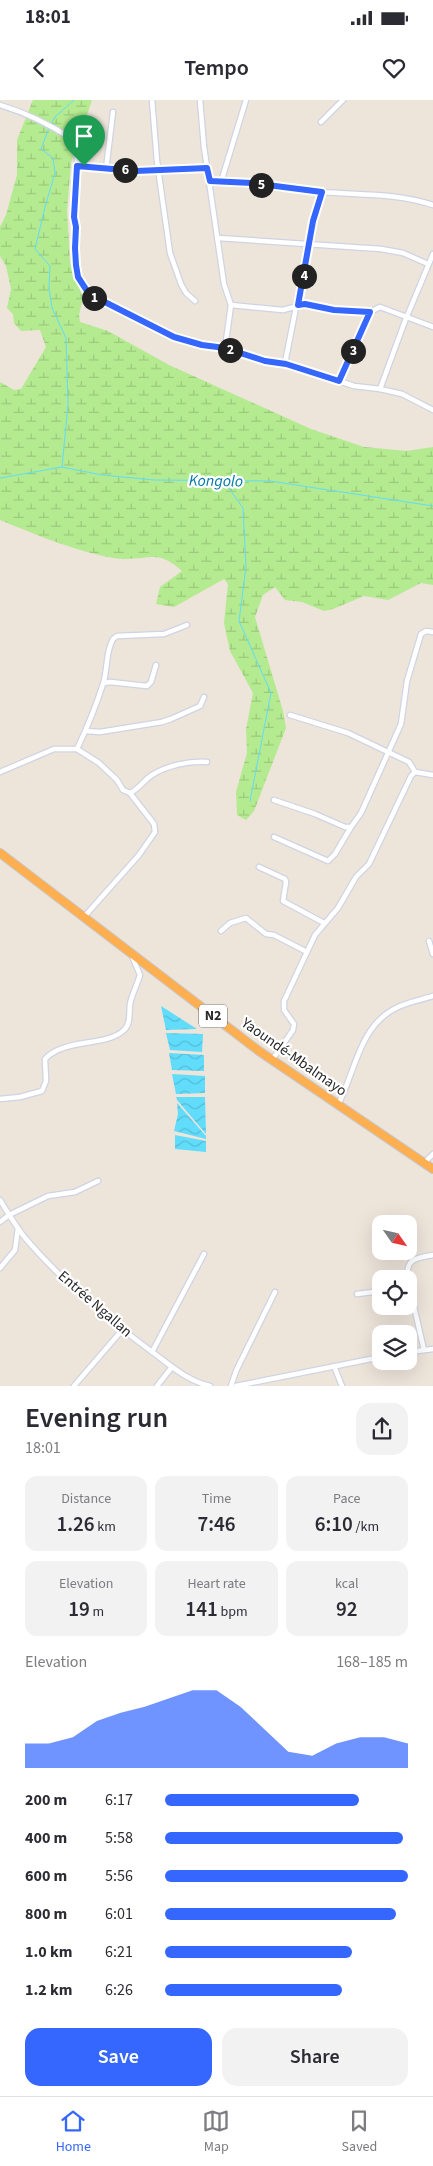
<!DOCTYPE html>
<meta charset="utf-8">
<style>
:root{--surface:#fff;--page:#f2f2f3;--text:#2b2b33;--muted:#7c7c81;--line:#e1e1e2;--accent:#3567ff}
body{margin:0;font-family:"Source Sans 3",sans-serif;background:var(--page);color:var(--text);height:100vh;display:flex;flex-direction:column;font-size:19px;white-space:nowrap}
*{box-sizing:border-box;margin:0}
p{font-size:16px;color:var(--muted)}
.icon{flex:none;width:28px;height:28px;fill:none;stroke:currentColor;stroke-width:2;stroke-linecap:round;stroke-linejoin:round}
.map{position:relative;height:1286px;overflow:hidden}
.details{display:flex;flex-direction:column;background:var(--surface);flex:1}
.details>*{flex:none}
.needle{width:32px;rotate:124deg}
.tools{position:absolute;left:372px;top:1115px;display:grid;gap:10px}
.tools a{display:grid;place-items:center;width:45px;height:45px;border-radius:10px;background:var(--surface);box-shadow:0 5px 20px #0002;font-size:25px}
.pin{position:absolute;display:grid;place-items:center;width:42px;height:42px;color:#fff;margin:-51px -21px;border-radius:50% 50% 50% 0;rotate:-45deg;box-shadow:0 0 5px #0007}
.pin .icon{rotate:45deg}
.km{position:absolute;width:25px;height:25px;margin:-12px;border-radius:50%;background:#222;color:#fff;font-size:14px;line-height:25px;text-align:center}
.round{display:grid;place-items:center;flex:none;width:52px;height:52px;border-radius:15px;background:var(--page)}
.overview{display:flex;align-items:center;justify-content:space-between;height:85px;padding:0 25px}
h1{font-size:28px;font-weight:600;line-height:38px}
.stats{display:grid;grid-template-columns:repeat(3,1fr);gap:8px;height:85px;padding:5px 25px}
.stats div{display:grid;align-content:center;border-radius:12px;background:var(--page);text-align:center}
.stats b{font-size:21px;font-weight:600}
.stats small{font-size:14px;font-weight:400}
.stats p{font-size:14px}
.chart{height:140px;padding:10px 25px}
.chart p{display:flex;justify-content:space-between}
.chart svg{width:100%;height:90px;margin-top:5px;fill:var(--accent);opacity:.7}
.cta{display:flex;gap:10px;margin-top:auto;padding:10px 25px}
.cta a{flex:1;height:58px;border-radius:15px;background:var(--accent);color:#fff;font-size:20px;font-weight:600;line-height:58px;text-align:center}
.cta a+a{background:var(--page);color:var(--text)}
ul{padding:0 25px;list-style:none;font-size:16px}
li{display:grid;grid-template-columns:80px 60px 1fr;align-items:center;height:38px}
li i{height:12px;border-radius:6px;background:var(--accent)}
.status{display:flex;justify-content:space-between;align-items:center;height:35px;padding:0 25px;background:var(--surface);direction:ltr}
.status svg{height:14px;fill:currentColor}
header{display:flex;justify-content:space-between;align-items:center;height:65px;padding:0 25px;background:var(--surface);font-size:22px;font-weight:600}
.tab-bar{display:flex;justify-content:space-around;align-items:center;height:70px;border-top:1px solid var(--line);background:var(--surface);font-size:14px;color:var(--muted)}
.tab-bar a{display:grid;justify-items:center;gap:2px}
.tab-bar .selected{color:var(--accent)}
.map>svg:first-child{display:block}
</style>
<div class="status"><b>18:01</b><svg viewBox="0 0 49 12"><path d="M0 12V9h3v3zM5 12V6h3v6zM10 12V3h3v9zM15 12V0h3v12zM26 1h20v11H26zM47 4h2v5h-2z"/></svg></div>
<header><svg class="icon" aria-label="back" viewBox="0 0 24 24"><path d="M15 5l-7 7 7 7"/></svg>Tempo<svg class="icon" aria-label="heart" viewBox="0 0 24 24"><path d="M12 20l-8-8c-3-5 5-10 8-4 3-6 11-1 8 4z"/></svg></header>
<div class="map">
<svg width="433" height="1286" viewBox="0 0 433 1286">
<defs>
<pattern id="wetland-marsh" width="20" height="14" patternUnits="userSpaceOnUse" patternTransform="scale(1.25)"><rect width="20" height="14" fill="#b4ea90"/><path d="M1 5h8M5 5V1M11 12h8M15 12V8" fill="none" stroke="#9bc97c"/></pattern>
<pattern id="water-waves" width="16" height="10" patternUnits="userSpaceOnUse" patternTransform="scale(1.25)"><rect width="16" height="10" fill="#61dcfb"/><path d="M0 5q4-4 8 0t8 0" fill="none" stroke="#54bdd7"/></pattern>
</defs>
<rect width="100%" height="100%" fill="#ede4da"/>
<path fill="url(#wetland-marsh)" d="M33,0H92L71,63L67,110L70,162L83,198L79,215L80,222L108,231L169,265L311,329L364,347L407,351L433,347V485L421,483L388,500L364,496L333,509L324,511L302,502L285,500L275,487L263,495L255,517L283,611L286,628L254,711L246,720L237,715L236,692L247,653L246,629L253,593L230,551L224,523L228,484L224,479L174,507L156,504L160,487L182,471C158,450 154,459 125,459C117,459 107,457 99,455C65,447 32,433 0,420V282L14,290L21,289L46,247L40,230L21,231L14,223L13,214L7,208L11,189L6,166L0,156V127L6,115L17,75V40Z"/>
<g fill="url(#water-waves)">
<path d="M161,906L197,929L166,930Z"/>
<path d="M166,933L203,934L202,952L170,950Z"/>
<path d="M169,953L204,955V971L172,970Z"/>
<path d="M172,974L205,976V993L176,994Z"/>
<path d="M176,997H205L206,1034L177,1000Z"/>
<path d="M177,1003L206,1036V1039L174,1031L178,1014Z"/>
<path d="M175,1035L206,1041V1052L175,1049Z"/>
</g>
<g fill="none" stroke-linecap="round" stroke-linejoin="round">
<g stroke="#61dcfb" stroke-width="1">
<path d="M51,24L55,17L74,0"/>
<path d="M49,28L41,49L53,58L55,73L45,107L35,149L50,166L49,188L52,208L66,238L68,305L62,367"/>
<path d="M0,378L62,367L102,375L154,380L270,381L433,406"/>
<path d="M223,380L243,408L246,467L239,521L271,593L250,701"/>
</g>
<g stroke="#cfd4e4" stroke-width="7">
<g id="minor">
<path d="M152,0L157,61L170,153L181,184L186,193L195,201"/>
<path d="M200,0L204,47L224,184L231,205L225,248"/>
<path d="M0,5C27,13 51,25 75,41L77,51V66"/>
<path d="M321,22L343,0"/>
<path d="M207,68L137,71L77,66L74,117L77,127L75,148L76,165L78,177L89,194L97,200L174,237L202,245L225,248L265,261L285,263L354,286L380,289L402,294L433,310"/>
<path d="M106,69L113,12"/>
<path d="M210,81C247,84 284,89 322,92C359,95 397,93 433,105"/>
<path d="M221,82L246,0"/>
<path d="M218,138L381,149L403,153L428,164"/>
<path d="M231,205L283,210L305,204L334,210L370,212L380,207L433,227"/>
<path d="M285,263L313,121L322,92"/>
<path d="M339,281L370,212"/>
<path d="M380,289L405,221L433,154"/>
<path d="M104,583L110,582L147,586L151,582L156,565"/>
<path d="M290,615L348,633L409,662L415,672"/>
<path d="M86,631L100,632L162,622L171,619L200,606L204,597"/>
<path d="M77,649C87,628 96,606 103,584C108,570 105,553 113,539L117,536L164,534L187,525"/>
<path d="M0,672L54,649H77L99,663L117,680L123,690L130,693L154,724L155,732L139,755L84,817"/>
<path d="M130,693C139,689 144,680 152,675C168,665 189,661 207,662"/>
<path d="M274,700L315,714L345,727H351L361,713L401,624L407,581L421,534L426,531L433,532"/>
<path d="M274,737L328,761L335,754L351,727"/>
<path d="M259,767L285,779L286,782L283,801L324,823"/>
<path d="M221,831L230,823L246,818L266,834L274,835L307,852"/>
<path d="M429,841L433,854"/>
<path d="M272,960L293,930L294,924L284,910V901L315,835L338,808L356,777L369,764L411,676L415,672L433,675"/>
<path d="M0,999L20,997L42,991L46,981L45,959C64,938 107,947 124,930C131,924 129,912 130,904C132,894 137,885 140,875L132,856"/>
<path d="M338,1005C355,973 359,926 396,908C408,902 421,900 433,896"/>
<path d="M424,1063L433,1054"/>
<path d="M0,1100C8,1113 16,1127 26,1139C62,1181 106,1218 151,1251C170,1265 187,1281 210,1286"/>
<path d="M0,1122L9,1115L48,1096L75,1092L98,1081"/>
<path d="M0,1168L15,1150L18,1128"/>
<path d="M408,1179C405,1159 415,1158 433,1155"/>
<path d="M409,1185L424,1250"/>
<path d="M357,1194L381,1191"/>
<path d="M152,1252L204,1154"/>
<path d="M409,1252L433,1249"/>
<path d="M334,1266L342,1286"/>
<path d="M74,1286L123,1229"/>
<path d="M157,1286L172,1267"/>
<path d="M231,1286L236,1271L275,1192"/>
<path d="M236,1286L381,1257"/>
</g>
</g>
<g stroke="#c7c7c7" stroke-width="10">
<path id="trunk" d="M0,753L259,951L433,1069"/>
</g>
<use href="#minor" stroke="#fff" stroke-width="4.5"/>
<use href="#trunk" stroke="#ffae50" stroke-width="8"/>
</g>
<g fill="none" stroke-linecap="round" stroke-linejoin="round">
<g stroke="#fff" stroke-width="10">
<path id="route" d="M77,66L136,71L207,68L210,81L252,83L322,92L313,121L298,205L305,204L334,210L370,212L339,281L286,264L265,261L225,248L202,245L174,237L89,194L78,177L76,165L75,148L76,127L74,117Z"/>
</g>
<use href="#route" stroke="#3567ff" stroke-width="6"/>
</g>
<g text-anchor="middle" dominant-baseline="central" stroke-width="4.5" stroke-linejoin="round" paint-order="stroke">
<rect fill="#fff" stroke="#696969" stroke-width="1" x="199" y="904.5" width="28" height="23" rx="4"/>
<g font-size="14" font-weight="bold" fill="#292929">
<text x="213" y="916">N2</text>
</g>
<g font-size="15" fill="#292929" stroke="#fff">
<text transform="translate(294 957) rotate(35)">Yaoundé-Mbalmayo</text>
<text transform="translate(95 1204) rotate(41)">Entrée Ngallan</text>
</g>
<g font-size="16" font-style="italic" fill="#0078a7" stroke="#fff">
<text transform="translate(216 381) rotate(1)">Kongolo</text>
</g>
</g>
</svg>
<div class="tools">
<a><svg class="needle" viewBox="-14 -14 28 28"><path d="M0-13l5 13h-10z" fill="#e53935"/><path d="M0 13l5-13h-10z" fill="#7c7c81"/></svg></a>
<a><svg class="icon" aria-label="locate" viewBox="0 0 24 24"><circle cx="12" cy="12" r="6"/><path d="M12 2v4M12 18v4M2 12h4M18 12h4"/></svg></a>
<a><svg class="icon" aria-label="layers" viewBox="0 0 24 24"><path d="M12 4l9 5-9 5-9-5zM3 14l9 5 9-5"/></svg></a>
</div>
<div class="pin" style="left:84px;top:66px;background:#1e9e55"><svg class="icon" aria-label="arrive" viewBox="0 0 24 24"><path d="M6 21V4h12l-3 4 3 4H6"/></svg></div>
<b class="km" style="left:94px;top:198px">1</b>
<b class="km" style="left:230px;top:250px">2</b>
<b class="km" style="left:353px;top:251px">3</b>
<b class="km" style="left:304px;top:176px">4</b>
<b class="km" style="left:261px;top:85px">5</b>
<b class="km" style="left:125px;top:70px">6</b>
</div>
<section class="details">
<div class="overview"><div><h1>Evening run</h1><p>18:01</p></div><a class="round"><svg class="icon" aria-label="share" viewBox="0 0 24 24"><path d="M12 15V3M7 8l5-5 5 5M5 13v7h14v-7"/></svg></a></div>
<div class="stats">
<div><p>Distance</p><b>1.26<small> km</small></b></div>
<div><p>Time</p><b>7:46</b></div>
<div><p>Pace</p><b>6:10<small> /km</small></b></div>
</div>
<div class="stats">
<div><p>Elevation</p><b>19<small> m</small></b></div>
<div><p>Heart rate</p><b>141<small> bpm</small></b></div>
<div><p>kcal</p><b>92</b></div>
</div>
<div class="chart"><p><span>Elevation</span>168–185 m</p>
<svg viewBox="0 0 160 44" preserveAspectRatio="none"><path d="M0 44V32L10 32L20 29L30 21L40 17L50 14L60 10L70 6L80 6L90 14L100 25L110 36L120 38L130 32L140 29L150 29L160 32V44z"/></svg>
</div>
<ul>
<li><b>200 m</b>6:17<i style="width:80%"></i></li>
<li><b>400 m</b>5:58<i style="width:98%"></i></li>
<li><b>600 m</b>5:56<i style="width:100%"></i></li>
<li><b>800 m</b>6:01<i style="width:95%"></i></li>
<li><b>1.0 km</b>6:21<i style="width:77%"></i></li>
<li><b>1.2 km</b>6:26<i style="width:73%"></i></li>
</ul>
<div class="cta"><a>Save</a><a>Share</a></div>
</section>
<nav class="tab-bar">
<a class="selected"><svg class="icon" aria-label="home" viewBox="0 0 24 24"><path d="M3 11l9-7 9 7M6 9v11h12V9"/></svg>Home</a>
<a><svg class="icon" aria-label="map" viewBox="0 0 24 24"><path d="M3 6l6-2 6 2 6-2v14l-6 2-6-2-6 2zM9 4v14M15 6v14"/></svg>Map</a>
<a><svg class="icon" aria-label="saved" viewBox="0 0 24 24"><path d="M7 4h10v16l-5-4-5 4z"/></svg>Saved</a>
</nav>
